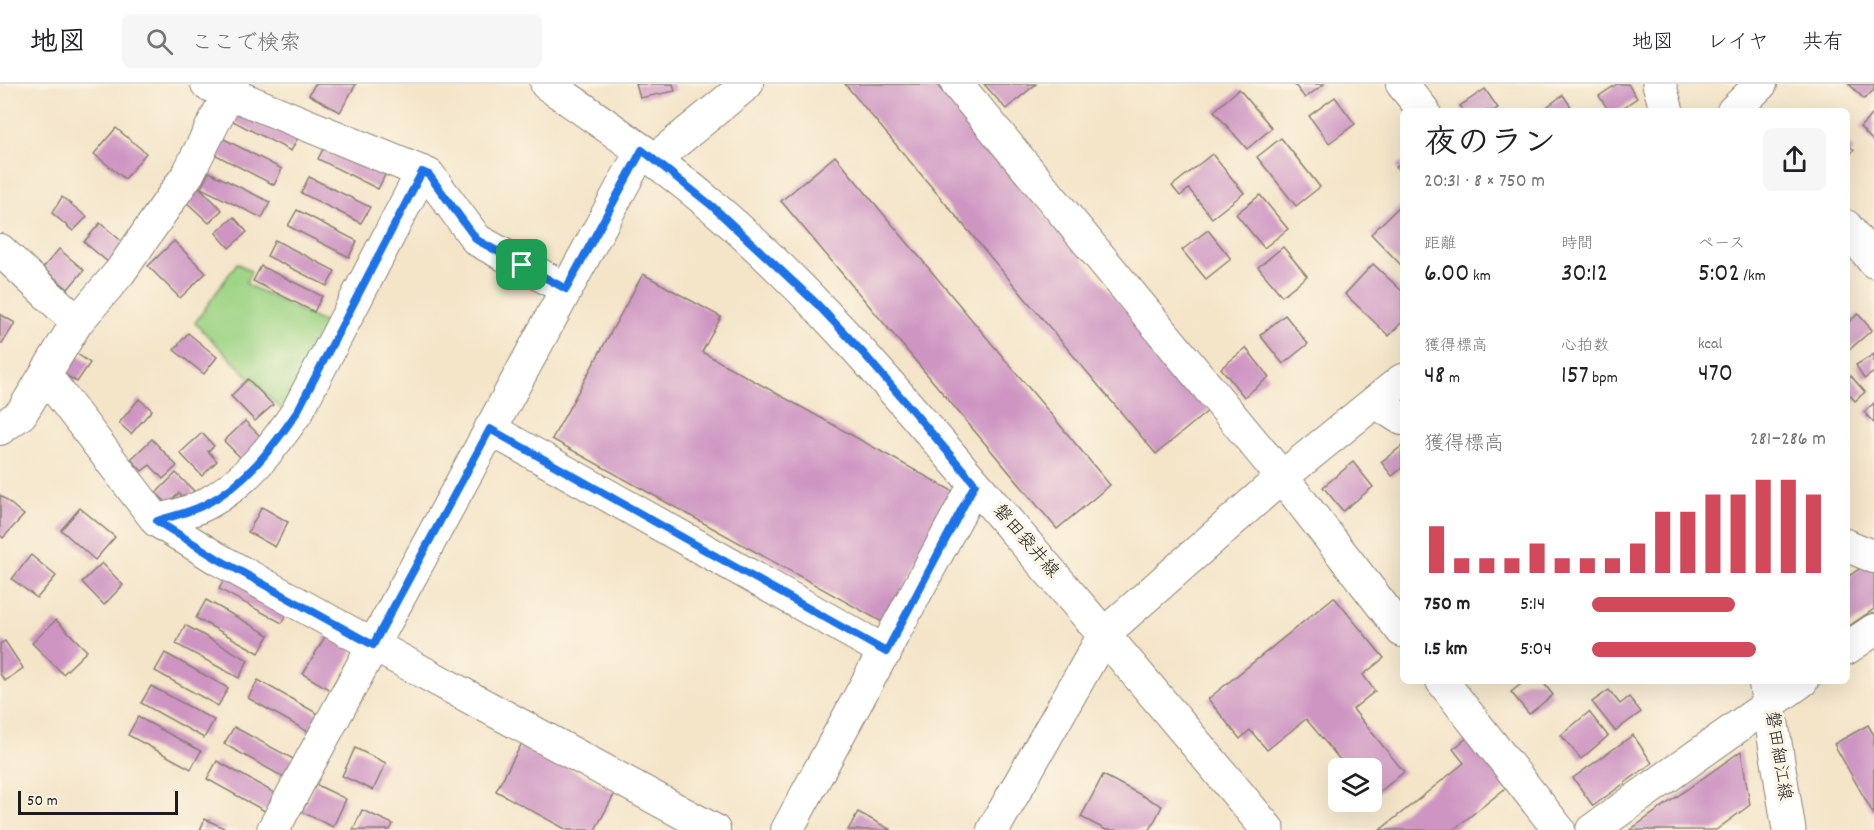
<!DOCTYPE html>
<html lang="ja">
<meta charset="utf-8">
<style>
:root{--surface:#fff;--page:#f6f6f6;--text:#202124;--muted:#757577;--line:#e0e0e0;--accent:#d1495b}
body{margin:0;font-family:Dekko,"Klee One",sans-serif;background:var(--page);color:var(--text);height:100vh;display:flex;flex-direction:column;font-size:22px;white-space:nowrap}
*{box-sizing:border-box;margin:0}
p{font-size:20px;color:var(--muted)}
.icon{flex:none;width:33px;height:33px;fill:none;stroke:currentColor;stroke-width:2;stroke-linecap:round;stroke-linejoin:round}
.map{position:relative;flex:1;overflow:hidden}
.drawer{position:absolute;left:1400px;top:24px;width:450px;height:576px;display:flex;flex-direction:column;background:var(--surface);border-radius:9px;box-shadow:0 6px 24px #0002}
.drawer>*{flex:none}
.fabs{position:absolute;left:1328px;top:674px;display:grid;gap:12px}
.fabs a{display:grid;place-items:center;width:54px;height:54px;border-radius:9px;background:var(--surface);box-shadow:0 6px 24px #0002;font-size:30px}
.scale{position:absolute;left:18px;bottom:15px;width:160px;box-sizing:border-box;padding-left:6px;border:3px solid #1c1c1c;border-top:0;font-size:16px;line-height:21px;white-space:nowrap;color:#1c1c1c;-webkit-text-stroke:4px #fcf5e5;paint-order:stroke}
.pin{position:absolute;display:grid;place-items:center;width:51px;height:51px;color:#fff;margin:-26px;border-radius:12px;box-shadow:0 3px 9px #0006}
.round{display:grid;place-items:center;flex:none;width:63px;height:63px;border-radius:9px;background:var(--page)}
.overview{display:flex;align-items:center;justify-content:space-between;height:102px;padding:0 24px}
h1{font-size:33px;font-weight:600;line-height:45px}
.stats{display:grid;grid-template-columns:repeat(3,1fr);gap:9px;height:102px;padding:6px 24px}
.stats div{display:grid;align-content:center}
.stats b{font-size:26px;font-weight:600}
.stats small{font-size:16px;font-weight:400}
.stats p{font-size:16px}
.chart{height:168px;padding:12px 24px}
.chart p{display:flex;justify-content:space-between}
.chart svg{width:100%;height:108px;margin-top:6px;stroke:var(--accent);stroke-width:6}
ul{padding:0 24px;list-style:none;font-size:20px}
li{display:grid;grid-template-columns:96px 72px 1fr;align-items:center;height:45px}
li i{height:15px;border-radius:8px;background:var(--accent)}
header{display:flex;align-items:center;gap:36px;box-sizing:border-box;height:84px;padding:0 30px;background:var(--surface);border-bottom:2px solid var(--line)}
header strong{font-size:28px}
nav{display:flex;gap:33px;margin-inline-start:auto;font-size:21px}
.search{width:420px;height:54px;background:var(--page);display:flex;align-items:center;gap:15px;box-sizing:border-box;padding:0 21px;border-radius:9px;color:var(--muted);font-size:22px}
.map>svg:first-child{display:block}
</style>
<header>
<strong>地図</strong>
<div class="search"><svg class="icon" aria-label="search" viewBox="0 0 24 24"><circle cx="10" cy="10" r="6"/><path d="M15 15l6 6"/></svg>ここで検索</div>
<nav><a>地図</a><a>レイヤ</a><a>共有</a></nav>
</header>
<div class="map">
<svg width="1874" height="746" viewBox="0 0 1874 746">
<rect width="100%" height="100%" fill="#fcf5e5"/>
<filter id="ink" filterUnits="userSpaceOnUse"><feTurbulence type="fractalNoise" baseFrequency=".0167" numOctaves="2"/><feDisplacementMap in="SourceGraphic" scale="12" xChannelSelector="R" yChannelSelector="G"/><feConvolveMatrix kernelMatrix="1 2 1 2 8 2 1 2 1" color-interpolation-filters="sRGB"/></filter>
<filter id="wash" filterUnits="userSpaceOnUse"><feTurbulence type="fractalNoise" baseFrequency=".008" numOctaves="4" result="noise"/><feDisplacementMap in="SourceGraphic" scale="24" xChannelSelector="R" yChannelSelector="G"/><feGaussianBlur stdDeviation="1.35" result="paint"/><feColorMatrix in="noise" values="0 0 0 0 0 0 0 0 0 0 0 0 0 0 0 0 0 1.4 0 .05"/><feComposite in="paint" operator="in"/></filter>
<g filter="url(#wash)">
<rect width="100%" height="100%" fill="#f4e5c9"/>
<path fill="#9ed485" stroke="#5d7850" stroke-width="1.5" d="M237,179L251,187L246,200L333,243L286,330L195,239Z"/>
<g fill="none" stroke-linecap="round" stroke-linejoin="round">
<g stroke="#80bbf2" stroke-width="7">
<path d="M1846,583L1859,574"/>
<path d="M1808,610L1827,597"/>
</g>
</g>
<g id="blocks">
<g fill="#ce95c2">
<path d="M315,0H356L340,28L309,11Z"/>
<path d="M636,0H673L675,7L640,14Z"/>
<path d="M845,0H936L1209,326L1156,370Z"/>
<path d="M984,0H1036L1006,25Z"/>
<path d="M1294,0H1324L1305,14Z"/>
<path d="M1617,0H1628L1637,14L1618,27H1609L1599,12Z"/>
<path d="M1849,0H1874V6L1864,15Z"/>
<path d="M1239,5L1272,44L1247,65L1214,27Z"/>
<path d="M1485,5L1498,24L1493,27H1464L1460,22Z"/>
<path d="M1563,11L1574,27H1541Z"/>
<path d="M1335,13L1355,40L1329,59L1309,32Z"/>
<path d="M238,20L299,51L291,67L231,36Z"/>
<path d="M1874,29V58L1860,43Z"/>
<path d="M116,44L146,69L125,95L94,70Z"/>
<path d="M222,54L282,85L274,101L214,70Z"/>
<path d="M1281,54L1320,103L1296,122L1257,73Z"/>
<path d="M326,59L386,89L378,105L318,75Z"/>
<path d="M1846,59L1854,66L1846,73Z"/>
<path d="M1212,70L1244,109L1212,134L1189,105L1180,112L1172,102Z"/>
<path d="M835,72L1110,401L1057,445L781,117Z"/>
<path d="M1402,78V91L1396,83Z"/>
<path d="M209,88L270,118L262,134L201,104Z"/>
<path d="M309,93L370,123L361,139L301,109Z"/>
<path d="M197,101L222,126L209,139L183,115Z"/>
<path d="M1260,111L1288,145L1264,164L1236,130Z"/>
<path d="M62,113L87,133L73,147L52,129Z"/>
<path d="M1402,120V182L1371,150Z"/>
<path d="M297,126L357,157L349,173L288,142Z"/>
<path d="M234,133L247,148L229,164L216,149Z"/>
<path d="M100,139L125,160L109,179L84,158Z"/>
<path d="M1208,146L1231,175L1206,195L1182,166Z"/>
<path d="M275,156L335,187L327,202L267,172Z"/>
<path d="M174,157L206,189L180,214L148,182Z"/>
<path d="M1283,163L1307,192L1282,212L1258,183Z"/>
<path d="M59,165L84,186L68,205L43,184Z"/>
<path d="M1373,180L1402,207V238L1389,252L1345,210Z"/>
<path d="M261,182L322,212L314,228L253,197Z"/>
<path d="M643,190L721,233L702,268L956,409L884,539L552,355Z"/>
<path d="M0,230L15,239L2,260L0,258Z"/>
<path d="M1858,230L1872,246L1850,265L1846,261V240Z"/>
<path d="M1285,231L1308,260L1283,280L1260,251Z"/>
<path d="M188,249L217,273L204,290L174,266Z"/>
<path d="M1246,264L1269,293L1244,313L1221,284Z"/>
<path d="M73,267L90,279L77,298L59,287Z"/>
<path d="M1874,270V288L1864,295L1856,281Z"/>
<path d="M1851,292L1865,308L1855,317L1846,307V296Z"/>
<path d="M248,295L273,321L255,337L231,312Z"/>
<path d="M139,315L152,326L131,350L119,339Z"/>
<path d="M1874,319V339L1864,328Z"/>
<path d="M245,337L268,360L247,380L224,357Z"/>
<path d="M202,349L214,362L208,367L217,377L202,392L180,369Z"/>
<path d="M152,355L177,382L163,395L150,381L142,387L131,375Z"/>
<path d="M1402,362V384L1392,392L1381,378Z"/>
<path d="M1353,378L1373,403L1343,427L1323,403Z"/>
<path d="M176,389L194,407L186,416L179,409L168,420L156,409Z"/>
<path d="M0,411L24,431L3,454L0,451Z"/>
<path d="M262,423L288,438L275,463L248,448Z"/>
<path d="M80,424L115,453L95,476L61,446Z"/>
<path d="M31,471L56,492L37,514L12,495Z"/>
<path d="M102,479L123,501L104,521L82,498Z"/>
<path d="M1868,479L1874,482V525L1846,544V494Z"/>
<path d="M229,486L292,521L282,539L219,505Z"/>
<path d="M1334,513L1384,574L1363,591L1375,607L1353,625L1404,688L1371,715V684H1347L1306,635L1267,666L1250,646L1240,655L1208,615Z"/>
<path d="M206,516L269,551L259,569L196,534Z"/>
<path d="M56,536L87,567L63,590L32,559Z"/>
<path d="M185,541L248,576L239,594L176,560Z"/>
<path d="M326,551L353,566L330,606L303,590Z"/>
<path d="M5,557L23,584L5,597L0,590V560Z"/>
<path d="M165,569L228,604L218,622L155,587Z"/>
<path d="M258,596L320,631L310,649L248,614Z"/>
<path d="M1525,597H1542L1553,611L1529,630L1511,608Z"/>
<path d="M151,602L214,636L204,654L141,619Z"/>
<path d="M1609,606L1620,620L1629,613L1641,628L1615,647L1592,618Z"/>
<path d="M1589,628L1608,652L1581,675L1561,651Z"/>
<path d="M138,633L201,667L191,685L128,651Z"/>
<path d="M1868,641L1874,651V731L1834,660Z"/>
<path d="M234,643L297,677L287,695L224,660Z"/>
<path d="M1472,650L1512,699L1453,746H1380L1464,679L1453,665Z"/>
<path d="M1633,651L1652,679L1593,722L1573,694Z"/>
<path d="M522,659L615,709L595,746H567L496,707Z"/>
<path d="M355,664L386,679L373,706L342,692Z"/>
<path d="M1741,667L1750,721L1716,746H1630Z"/>
<path d="M217,677L280,712L270,730L207,695Z"/>
<path d="M1103,691L1162,722L1150,746H1106L1081,733Z"/>
<path d="M315,700L346,715L333,743L302,728Z"/>
<path d="M362,726L393,740L390,746H353Z"/>
<path d="M858,728L891,746H848Z"/>
<path d="M205,735L228,746H200Z"/>
</g>
</g>
</g>
<g filter="url(#ink)">
<use href="#blocks" fill-opacity="0" stroke="#888072" stroke-width="1.5"/>
<g fill="none" stroke-linecap="round" stroke-linejoin="round">
<g stroke="#888072" stroke-width="34">
<g id="minor">
<path d="M207,0L429,91L477,156L566,205"/>
<path d="M957,0L1282,393L1402,547"/>
<path d="M1402,0L1424,27"/>
<path d="M1733,27L1761,0"/>
<path d="M654,76L747,0"/>
<path d="M1846,142L1874,178"/>
<path d="M0,166L77,238"/>
<path d="M46,292L157,437L218,475L373,561L714,746"/>
<path d="M1375,318L1402,335"/>
<path d="M0,345L21,330L77,238L120,188L188,90L233,0"/>
<path d="M490,345L886,568"/>
<path d="M157,437C173,432 191,428 206,420C245,399 273,363 297,328L422,88"/>
<path d="M1846,461L1874,473"/>
<path d="M1846,565L1874,546"/>
<path d="M1442,597L1559,746"/>
<path d="M273,746L642,66"/>
<path d="M787,746L975,400"/>
<path d="M993,746L1105,549L1282,393L1402,296"/>
<path d="M1592,746L1802,597"/>
</g>
</g>
<g stroke="#888072" stroke-width="35">
<g id="major">
<path d="M547,0C603,39 659,77 711,121C809,204 891,302 974,399C1073,514 1171,629 1268,746"/>
<path d="M1659,0L1667,27"/>
<path d="M1765,597L1789,746"/>
</g>
</g>
<use href="#minor" stroke="#fff" stroke-width="32"/>
<use href="#major" stroke="#fff" stroke-width="33"/>
</g>
</g>
<g fill="none" stroke-linecap="round" stroke-linejoin="round" filter="url(#ink)">
<g stroke="#fff" stroke-width="12">
<path id="route" d="M642,66L712,122L817,220L865,271L975,400L886,568L490,345L373,561L218,475L157,437C173,432 191,428 206,420C245,400 273,363 297,328L422,88L429,91L477,156L566,205Z"/>
</g>
<use href="#route" stroke="#1a73e8" stroke-width="8"/>
</g>
<g text-anchor="middle" dominant-baseline="central" stroke-width="6" stroke-linejoin="round" paint-order="stroke">
<g font-size="18" fill="#1c1c1c" stroke="#fcf5e5">
<text transform="translate(1025 458) rotate(49)">磐田袋井線</text>
<text transform="translate(1777 672) rotate(81)">磐田細江線</text>
</g>
</g>
</svg>
<div class="fabs">
<a><svg class="icon" aria-label="layers" viewBox="0 0 24 24"><path d="M12 4l9 5-9 5-9-5zM3 14l9 5 9-5"/></svg></a>
</div>
<div class="scale">50 m</div>
<div class="pin" style="left:522px;top:181px;background:#1e9e55"><svg class="icon" aria-label="arrive" viewBox="0 0 24 24"><path d="M6 21V4h12l-3 4 3 4H6"/></svg></div>
<section class="drawer">
<div class="overview"><div><h1>夜のラン</h1><p>20:31 · 8 × 750 m</p></div><a class="round"><svg class="icon" aria-label="share" viewBox="0 0 24 24"><path d="M12 15V3M7 8l5-5 5 5M5 13v7h14v-7"/></svg></a></div>
<div class="stats">
<div><p>距離</p><b>6.00<small> km</small></b></div>
<div><p>時間</p><b>30:12</b></div>
<div><p>ペース</p><b>5:02<small> /km</small></b></div>
</div>
<div class="stats">
<div><p>獲得標高</p><b>48<small> m</small></b></div>
<div><p>心拍数</p><b>157<small> bpm</small></b></div>
<div><p>kcal</p><b>470</b></div>
</div>
<div class="chart"><p><span>獲得標高</span>281–286 m</p>
<svg viewBox="0 0 160 44" preserveAspectRatio="none"><path d="M5 44V25M15 44V38M25 44V38M35 44V38M45 44V32M55 44V38M65 44V38M75 44V38M85 44V32M95 44V19M105 44V19M115 44V12M125 44V12M135 44V6M145 44V6M155 44V12"/></svg>
</div>
<ul>
<li><b>750 m</b>5:14<i style="width:61%"></i></li>
<li><b>1.5 km</b>5:04<i style="width:70%"></i></li>
</ul>
</section>
</div>
